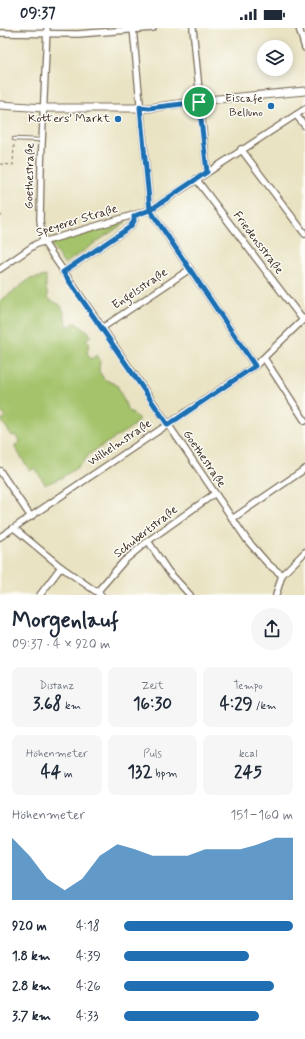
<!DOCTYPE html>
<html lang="de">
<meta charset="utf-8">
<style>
:root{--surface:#fff;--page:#f6f6f7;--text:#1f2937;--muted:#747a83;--accent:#1f6fb2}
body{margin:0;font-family:Mynerve,sans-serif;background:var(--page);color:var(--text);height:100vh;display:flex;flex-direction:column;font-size:15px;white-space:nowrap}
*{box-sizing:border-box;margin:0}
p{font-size:13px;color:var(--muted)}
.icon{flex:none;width:22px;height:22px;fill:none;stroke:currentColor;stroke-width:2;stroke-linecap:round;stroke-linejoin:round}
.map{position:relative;height:567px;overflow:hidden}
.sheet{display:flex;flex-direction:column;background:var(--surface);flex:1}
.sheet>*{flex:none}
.controls{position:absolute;left:257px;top:12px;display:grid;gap:8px}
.controls a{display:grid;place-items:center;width:36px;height:36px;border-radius:50%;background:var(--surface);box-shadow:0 2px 10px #0003;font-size:20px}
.pin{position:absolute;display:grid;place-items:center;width:34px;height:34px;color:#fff;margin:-17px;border:2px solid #fff;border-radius:50%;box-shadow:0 1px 4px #0007}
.round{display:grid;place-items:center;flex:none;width:42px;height:42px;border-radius:21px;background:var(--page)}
.overview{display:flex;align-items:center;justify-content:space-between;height:68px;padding:0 12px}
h1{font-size:22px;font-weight:800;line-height:30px}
.stats{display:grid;grid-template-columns:repeat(3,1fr);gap:6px;height:68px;padding:4px 12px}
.stats div{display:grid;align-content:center;border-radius:8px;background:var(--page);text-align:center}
.stats b{font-size:17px;font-weight:800}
.stats small{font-size:11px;font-weight:400}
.stats p{font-size:11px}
.chart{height:112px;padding:8px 12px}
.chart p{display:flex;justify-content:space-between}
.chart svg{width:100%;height:72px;margin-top:4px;fill:var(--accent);opacity:.7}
ul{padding:0 12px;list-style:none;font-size:13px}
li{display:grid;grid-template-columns:64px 48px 1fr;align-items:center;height:30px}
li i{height:10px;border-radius:5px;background:var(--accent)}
.status{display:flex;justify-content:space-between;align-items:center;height:28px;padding:0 20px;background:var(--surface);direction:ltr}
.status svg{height:11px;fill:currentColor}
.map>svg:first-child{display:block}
</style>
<div class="status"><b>09:37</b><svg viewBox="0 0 49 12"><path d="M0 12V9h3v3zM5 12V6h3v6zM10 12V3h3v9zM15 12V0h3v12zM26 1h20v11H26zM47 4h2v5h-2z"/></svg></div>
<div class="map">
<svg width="305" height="567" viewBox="0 0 305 567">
<rect width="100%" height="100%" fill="#fdfcf7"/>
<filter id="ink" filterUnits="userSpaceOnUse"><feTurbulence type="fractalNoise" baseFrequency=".025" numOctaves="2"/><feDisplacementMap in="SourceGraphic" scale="8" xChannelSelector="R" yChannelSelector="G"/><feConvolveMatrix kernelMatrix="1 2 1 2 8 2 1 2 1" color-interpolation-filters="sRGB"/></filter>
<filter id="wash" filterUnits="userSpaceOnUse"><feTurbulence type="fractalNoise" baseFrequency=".012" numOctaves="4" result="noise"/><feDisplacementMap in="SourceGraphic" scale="16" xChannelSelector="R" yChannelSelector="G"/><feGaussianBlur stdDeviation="0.9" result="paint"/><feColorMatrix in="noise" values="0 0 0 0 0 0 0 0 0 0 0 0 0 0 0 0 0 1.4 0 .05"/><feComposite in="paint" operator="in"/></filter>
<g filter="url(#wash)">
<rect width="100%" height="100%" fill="#e9e3c3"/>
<g fill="#a4c36b" stroke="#707644">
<path d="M126,194L64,236L51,216Z"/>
<path d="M46,248V262L49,266L47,268C52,275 55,273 60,277C66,284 64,292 69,299L75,295L88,303L91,308L86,311L89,315L87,326L91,331L97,327L100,332L99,343L104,351L117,357L128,382L140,392L129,401L89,426C84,438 58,453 45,456L35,440L30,443L14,418L20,414L15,407L12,408L1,392L6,389L0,383V273L30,251Z"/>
</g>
</g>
<g filter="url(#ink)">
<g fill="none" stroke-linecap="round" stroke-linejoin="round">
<g stroke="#786b58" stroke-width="4.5">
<path id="service" d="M14,111L42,112"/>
</g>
<g stroke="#786b58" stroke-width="8">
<g id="minor">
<path d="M47,0L41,139L40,192L43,213L247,512L268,536L282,547"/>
<path d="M133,0L150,182L255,338"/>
<path d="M193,0L207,144"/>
<path d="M299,0L305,20"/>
<path d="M0,5L78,6L153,0"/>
<path d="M296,87L305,98"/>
<path d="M241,121L305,206"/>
<path d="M196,151L303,292"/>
<path d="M0,241L36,216L150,182L305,81"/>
<path d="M63,244L130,199L134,193L135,188"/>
<path d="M102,300L190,241"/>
<path d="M264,330L305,393"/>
<path d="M0,443L31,489"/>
<path d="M232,491L305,441"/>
<path d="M14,500L61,539L101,567"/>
<path d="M0,509L255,338L305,290"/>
<path d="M148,513L168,543L190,567"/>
<path d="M97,564L124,533L148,513L214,466"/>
<path d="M40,567L61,539"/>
<path d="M276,567L282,547L305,524"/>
</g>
</g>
<g stroke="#786b58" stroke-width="9">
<path id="tertiary" d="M0,77L44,80H149L207,72L305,63"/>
</g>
<g stroke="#786b58" stroke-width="1" stroke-dasharray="3 3" stroke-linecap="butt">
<path d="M0,136L13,137L14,116"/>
<path d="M0,186L4,192"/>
</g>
<use href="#service" stroke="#fff" stroke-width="2.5"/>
<use href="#minor" stroke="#fff" stroke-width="5.5"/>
<use href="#tertiary" stroke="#fff" stroke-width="7"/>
</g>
</g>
<g fill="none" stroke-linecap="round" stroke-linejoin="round" filter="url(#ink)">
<g stroke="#fff" stroke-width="8">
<path id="route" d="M199,74L207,144L150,182L134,188V193L130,199L63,244L168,397L255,338L150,182L140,79L149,80L199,74"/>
</g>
<use href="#route" stroke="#1f6fb2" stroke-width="5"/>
</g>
<g fill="#1f6fb2" stroke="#fdfcf7" stroke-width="1.5">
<circle cx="271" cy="78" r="4"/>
<circle cx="118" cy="91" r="4"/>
</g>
<g text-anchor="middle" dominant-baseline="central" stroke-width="3" stroke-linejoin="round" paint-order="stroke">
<g font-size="12" fill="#3b2a1e" stroke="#fdfcf7" text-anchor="end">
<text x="263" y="71">Eiscafe<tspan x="263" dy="14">Belluno</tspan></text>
<text x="110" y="91">Kotters' Markt</text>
</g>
<g font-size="12" fill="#3b2a1e" stroke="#fdfcf7">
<text transform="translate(30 148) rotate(-89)">Goethestraße</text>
<text transform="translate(77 193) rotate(-17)">Speyerer Straße</text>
<text transform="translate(258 215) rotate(53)">Friedensstraße</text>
<text transform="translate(140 261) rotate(-34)">Engelsstraße</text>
<text transform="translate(120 415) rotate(-34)">Wilhelmstraße</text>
<text transform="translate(204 431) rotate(56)">Goethestraße</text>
<text transform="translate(146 504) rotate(-38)">Schubertstraße</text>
</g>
</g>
</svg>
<div class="controls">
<a><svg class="icon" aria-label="layers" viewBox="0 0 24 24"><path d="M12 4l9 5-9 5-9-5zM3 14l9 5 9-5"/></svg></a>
</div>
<div class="pin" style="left:199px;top:74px;background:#1e9e55"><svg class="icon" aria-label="arrive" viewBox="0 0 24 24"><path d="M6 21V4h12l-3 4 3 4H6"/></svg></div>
</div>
<section class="sheet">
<div class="overview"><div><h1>Morgenlauf</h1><p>09:37 · 4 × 920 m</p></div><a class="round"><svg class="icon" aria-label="share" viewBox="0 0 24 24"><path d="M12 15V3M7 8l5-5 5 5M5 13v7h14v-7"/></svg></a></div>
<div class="stats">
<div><p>Distanz</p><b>3.68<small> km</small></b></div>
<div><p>Zeit</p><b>16:30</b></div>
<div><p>Tempo</p><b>4:29<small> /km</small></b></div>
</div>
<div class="stats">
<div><p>Höhenmeter</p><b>44<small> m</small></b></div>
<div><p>Puls</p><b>132<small> bpm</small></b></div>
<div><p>kcal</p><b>245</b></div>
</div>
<div class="chart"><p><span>Höhenmeter</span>151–160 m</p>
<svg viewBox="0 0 160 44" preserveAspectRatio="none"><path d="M0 44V6L10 17L20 31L30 38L40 31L50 17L60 10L70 13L80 17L90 17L100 17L110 13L120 13L130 13L140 10L150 6L160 6V44z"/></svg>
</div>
<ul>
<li><b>920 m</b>4:18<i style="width:100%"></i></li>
<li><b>1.8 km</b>4:39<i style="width:74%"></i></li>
<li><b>2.8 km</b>4:26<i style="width:89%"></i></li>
<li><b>3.7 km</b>4:33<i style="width:80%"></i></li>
</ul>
</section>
